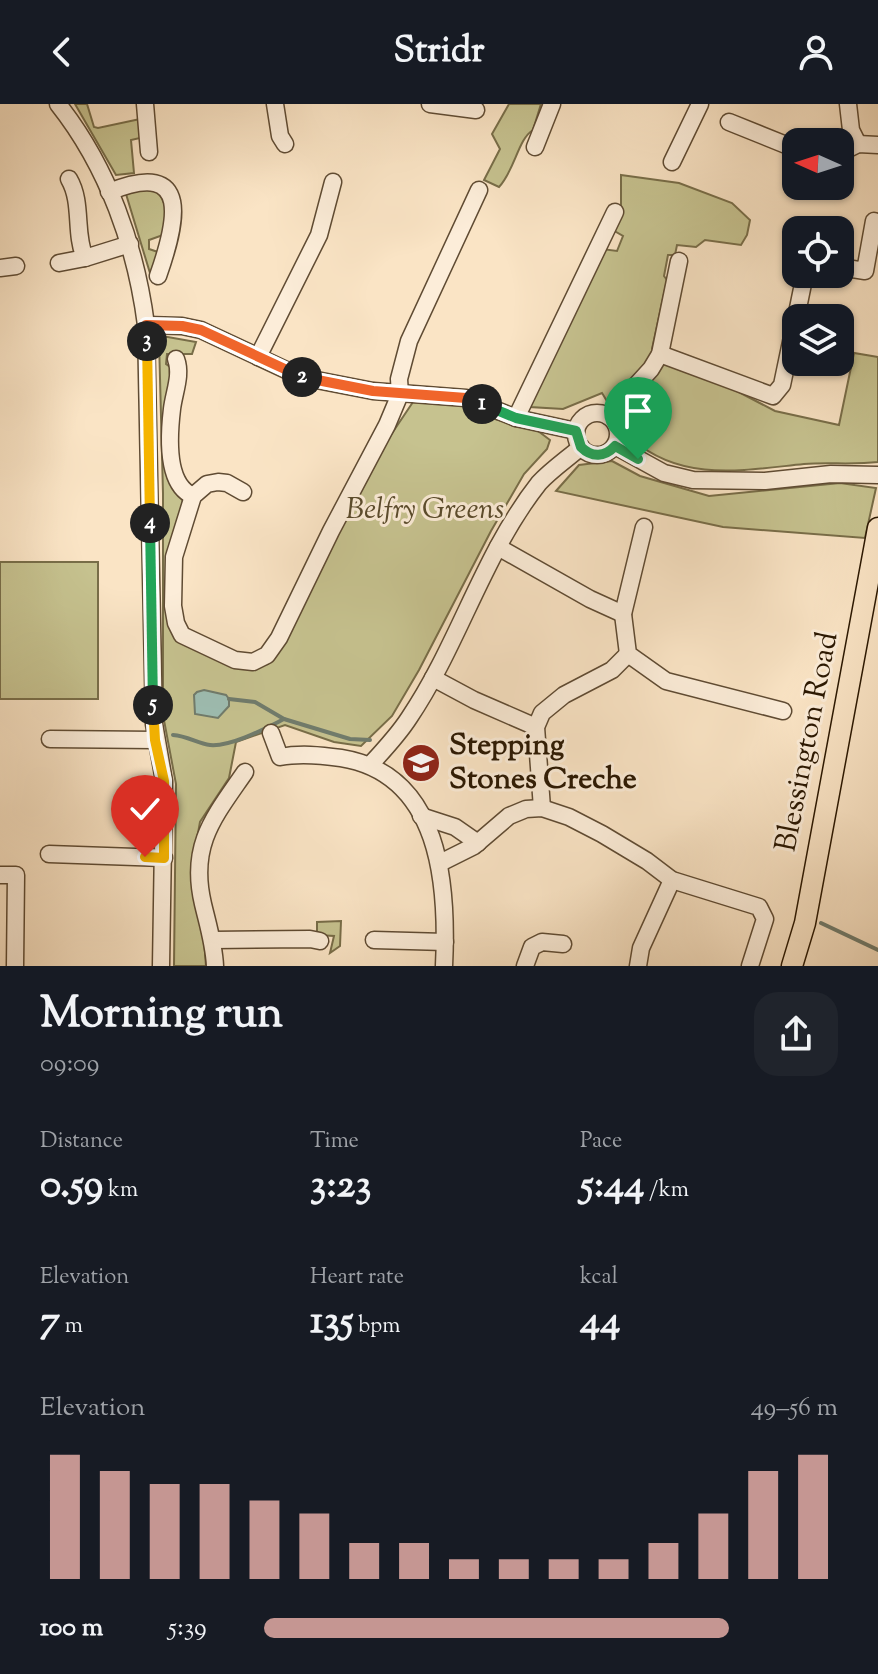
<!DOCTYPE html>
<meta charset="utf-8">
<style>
:root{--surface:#171b24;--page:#20242c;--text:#f1f3f6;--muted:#9ea1a6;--accent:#c59692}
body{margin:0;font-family:"Sorts Mill Goudy",serif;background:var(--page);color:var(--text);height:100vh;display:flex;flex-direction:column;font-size:30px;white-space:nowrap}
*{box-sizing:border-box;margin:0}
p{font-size:26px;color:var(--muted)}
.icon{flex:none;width:44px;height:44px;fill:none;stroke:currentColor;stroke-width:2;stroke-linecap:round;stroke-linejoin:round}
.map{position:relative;height:862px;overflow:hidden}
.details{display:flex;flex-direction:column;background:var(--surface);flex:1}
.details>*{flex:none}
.needle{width:52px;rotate:273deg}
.controls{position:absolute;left:782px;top:24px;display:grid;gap:16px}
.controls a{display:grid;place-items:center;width:72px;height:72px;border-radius:16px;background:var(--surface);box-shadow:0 2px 6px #0004;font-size:40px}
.pin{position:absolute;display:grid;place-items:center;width:68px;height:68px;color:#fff;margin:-82px -34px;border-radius:50% 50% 50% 0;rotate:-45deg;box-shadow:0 0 8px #0007}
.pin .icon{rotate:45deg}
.km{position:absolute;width:40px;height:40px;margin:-20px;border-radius:50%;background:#222;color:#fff;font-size:22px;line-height:40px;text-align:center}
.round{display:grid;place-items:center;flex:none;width:84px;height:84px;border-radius:24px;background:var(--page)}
.headline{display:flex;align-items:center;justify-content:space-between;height:136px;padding:0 40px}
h1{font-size:44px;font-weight:700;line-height:60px}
.figures{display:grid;grid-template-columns:repeat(3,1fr);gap:12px;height:136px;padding:8px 40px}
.figures div{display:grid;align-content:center}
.figures b{font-size:40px;font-weight:700}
.figures small{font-size:22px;font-weight:400}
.figures p{font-size:22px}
.chart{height:224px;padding:16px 40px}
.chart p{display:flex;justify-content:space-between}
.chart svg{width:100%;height:144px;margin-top:8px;stroke:var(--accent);stroke-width:6}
ul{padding:0 40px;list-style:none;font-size:26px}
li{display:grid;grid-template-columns:128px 96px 1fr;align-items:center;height:60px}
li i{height:20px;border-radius:10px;background:var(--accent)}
header{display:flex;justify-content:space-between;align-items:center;height:104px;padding:0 40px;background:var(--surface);font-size:36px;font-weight:700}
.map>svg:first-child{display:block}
</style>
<header><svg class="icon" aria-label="back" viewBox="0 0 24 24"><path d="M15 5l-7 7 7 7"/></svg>Stridr<svg class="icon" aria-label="person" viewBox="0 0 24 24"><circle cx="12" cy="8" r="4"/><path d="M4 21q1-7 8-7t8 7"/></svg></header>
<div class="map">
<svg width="878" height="862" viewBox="0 0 878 862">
<rect width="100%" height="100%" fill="#fae4c5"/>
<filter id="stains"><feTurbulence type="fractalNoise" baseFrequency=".0025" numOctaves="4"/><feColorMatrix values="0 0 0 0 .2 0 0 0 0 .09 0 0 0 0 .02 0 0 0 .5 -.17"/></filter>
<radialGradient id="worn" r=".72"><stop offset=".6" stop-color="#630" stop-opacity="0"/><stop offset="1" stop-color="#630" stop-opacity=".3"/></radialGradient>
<g fill="#c6c28f" stroke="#786d48" stroke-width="2">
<path d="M75,0H87L94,23L98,24L140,15V34L131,36L134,69L116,71Z"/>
<path d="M509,0H541L533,26C518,35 515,66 499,83L484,76L500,45L492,30Z"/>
<path d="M621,71L679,79L732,99L750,116L747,131L741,141L705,136L696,143L677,141L675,151H668L664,172L667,176L652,245L672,262L731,284L775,307L839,321L854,249L878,253V358C853,361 828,358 804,360C744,366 682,379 632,335C620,324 611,303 602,289L563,305L530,303L602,145L617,147L623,132L611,125L621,113Z"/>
<path d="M150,84C171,94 165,111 163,131L149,136V145L158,148L153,179L126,90Z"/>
<path d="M162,232L196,238L192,250H167L166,260L173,265L168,295L183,395L168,512L242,564L268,560L276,547L366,368L413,298L465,302L495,315L538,327L550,336L547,345L524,370L491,427L419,566L392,612L361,642L334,638L285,621L236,638L229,674L200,718L193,757V790L204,835L206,862H174L176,680L163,611V389L159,236Z"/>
<path d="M612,357L640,372L709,392L840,379L876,384L865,434L723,423L556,387L579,361Z"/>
<rect x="0" y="458" width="98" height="137"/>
<path d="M341,817L340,842L330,849L334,832L317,831V818Z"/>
</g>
<path fill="#9ebfb4" stroke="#707c6d" stroke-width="2" d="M204,586L226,591L229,595V602L218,614L195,610L194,591L197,588Z"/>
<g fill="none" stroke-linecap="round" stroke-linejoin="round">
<g stroke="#707c6d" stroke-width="4">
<path d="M229,595L255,598L284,615"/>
<path d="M173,631C188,632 198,640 210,641C231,643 266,624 284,615L350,635L370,636"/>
<path d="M821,819L878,846"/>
</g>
<g stroke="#5f4b33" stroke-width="19">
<g id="minor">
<path d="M58,0C108,63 136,143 146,221L154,620L164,677L161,862"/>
<path d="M145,0L149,48"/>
<path d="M275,0L280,32L285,40"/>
<path d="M430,0L476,6"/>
<path d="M848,0L851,26L858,40"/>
<path d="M729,18L796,45"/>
<path d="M535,43L552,0"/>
<path d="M840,49L858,40L878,41"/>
<path d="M672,58L700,0"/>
<path d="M69,75C83,99 74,129 85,154L130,140"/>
<path d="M109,88C194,53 176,121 158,172"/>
<path d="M59,159L85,154"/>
<path d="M840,163L865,167L874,117"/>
<path d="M0,164L16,162"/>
<path d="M796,214L805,170"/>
<path d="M146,221L182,222L201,226L301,273L373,287L466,294L516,314L576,327"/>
<path d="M660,250L773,292L782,281L796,214"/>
<path d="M258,253L319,131L333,78"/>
<path d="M176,255C182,271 174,288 172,305C169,330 165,380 193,392"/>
<circle cx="597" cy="330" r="21"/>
<path d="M608,312L651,265L660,250L679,157"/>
<path d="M516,314L615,108"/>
<path d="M615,342L664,369L693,376L765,377L831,370L878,371"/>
<path d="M243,388L227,379L218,378L207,380L193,392L174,453L173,502L176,519L182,531L235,556L253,558L267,551L279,534L331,427L387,321L400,290L399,275L409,237L479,86"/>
<path d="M644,423L623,510L628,550L666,577L783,607"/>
<path d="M498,443L590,495L623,510"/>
<path d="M433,574L474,596L536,623"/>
<path d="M271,629L280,653C300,649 320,651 341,654C441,670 448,781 444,862"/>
<path d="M50,635L155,636"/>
<path d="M370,661C384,646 398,631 409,614C459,540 483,450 539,379C551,366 567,355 581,343"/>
<path d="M542,704L536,623L542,609L564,591L612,566L628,550"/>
<path d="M421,712L455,723L478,739"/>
<path d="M49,750L164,754"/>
<path d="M440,759L474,742L509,712L526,705L542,704L569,713L602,730L647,757L672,776L759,803L765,815L750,862"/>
<path d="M0,771H16L15,862"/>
<path d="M213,836L310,835L320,837"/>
<path d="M374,836L445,838"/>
<path d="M215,862C214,840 208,821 203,800C189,741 214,713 245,668"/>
<path d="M525,862L532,843L542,838L563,840"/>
<path d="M638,862L641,844L672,776"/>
</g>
</g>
<g stroke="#2b1802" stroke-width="23">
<path id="major" d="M792,862L805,819L878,424"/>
</g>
<use href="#minor" stroke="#fcedd9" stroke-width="16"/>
<use href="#major" stroke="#fae4c5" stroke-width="20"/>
</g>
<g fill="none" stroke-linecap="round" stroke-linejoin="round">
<g stroke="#fff" stroke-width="16">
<path id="split-1" d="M482,300L516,314L576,327L581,343C592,354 605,353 615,342L638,355"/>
</g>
<g stroke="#fff" stroke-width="16">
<path id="split-2" d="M302,273L373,287L466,294L482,300"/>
</g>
<g stroke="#fff" stroke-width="16">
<path id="split-3" d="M147,237L146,221L182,222L201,226L302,273"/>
</g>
<g stroke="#fff" stroke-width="16">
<path id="split-4" d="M147,237L150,419"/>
</g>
<g stroke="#fff" stroke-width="16">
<path id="split-5" d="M150,419L153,601"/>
</g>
<g stroke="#fff" stroke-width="16">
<path id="split-6" d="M145,753L164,754V677L155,636L153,601"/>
</g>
<use href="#split-1" stroke="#22a559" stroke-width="10"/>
<use href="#split-2" stroke="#f0652b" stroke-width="10"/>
<use href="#split-3" stroke="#f0652b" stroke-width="10"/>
<use href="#split-4" stroke="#f5b400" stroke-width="10"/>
<use href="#split-5" stroke="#22a559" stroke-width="10"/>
<use href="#split-6" stroke="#f5b400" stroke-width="10"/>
</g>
<defs>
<g id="school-disc" transform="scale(2)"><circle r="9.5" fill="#8f2418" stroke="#fcedd9"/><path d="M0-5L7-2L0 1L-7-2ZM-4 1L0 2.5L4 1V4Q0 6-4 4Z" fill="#fff"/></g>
</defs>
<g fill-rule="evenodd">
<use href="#school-disc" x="421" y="659"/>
</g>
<g text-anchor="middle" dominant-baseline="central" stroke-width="6" stroke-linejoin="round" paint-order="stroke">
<g font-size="30" font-style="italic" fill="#5a4b2c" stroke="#fcedd9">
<text x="425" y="406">Belfry Greens</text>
</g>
<g font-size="30" fill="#2b1802" stroke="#fcedd9">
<text transform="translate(808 638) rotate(-79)">Blessington Road</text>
</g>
<g font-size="30" font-weight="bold" fill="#2b1802" stroke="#fcedd9" text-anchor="start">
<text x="449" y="642">Stepping<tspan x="449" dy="34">Stones Creche</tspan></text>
</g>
</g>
<rect width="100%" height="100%" filter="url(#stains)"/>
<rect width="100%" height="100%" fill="url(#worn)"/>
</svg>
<div class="controls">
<a><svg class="needle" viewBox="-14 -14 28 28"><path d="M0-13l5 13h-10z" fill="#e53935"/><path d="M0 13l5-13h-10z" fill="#9ea1a6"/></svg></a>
<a><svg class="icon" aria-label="locate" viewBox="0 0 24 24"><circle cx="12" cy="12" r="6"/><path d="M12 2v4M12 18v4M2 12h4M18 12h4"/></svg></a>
<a><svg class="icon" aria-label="layers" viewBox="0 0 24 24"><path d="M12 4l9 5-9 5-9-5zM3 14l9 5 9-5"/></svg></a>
</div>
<div class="pin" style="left:638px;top:355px;background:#1e9e55"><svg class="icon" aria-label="arrive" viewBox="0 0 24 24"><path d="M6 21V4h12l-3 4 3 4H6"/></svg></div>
<div class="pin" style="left:145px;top:753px;background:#d93025"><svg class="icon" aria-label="check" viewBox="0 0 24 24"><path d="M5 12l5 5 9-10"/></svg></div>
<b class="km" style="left:482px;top:300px">1</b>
<b class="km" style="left:302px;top:273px">2</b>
<b class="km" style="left:147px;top:237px">3</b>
<b class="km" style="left:150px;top:419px">4</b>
<b class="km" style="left:153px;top:601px">5</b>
</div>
<section class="details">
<div class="headline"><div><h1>Morning run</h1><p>09:09</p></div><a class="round"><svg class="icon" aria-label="share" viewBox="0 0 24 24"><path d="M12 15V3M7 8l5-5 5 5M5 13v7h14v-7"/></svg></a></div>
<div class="figures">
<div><p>Distance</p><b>0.59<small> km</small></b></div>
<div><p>Time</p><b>3:23</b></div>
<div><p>Pace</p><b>5:44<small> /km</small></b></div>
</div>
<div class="figures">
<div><p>Elevation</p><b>7<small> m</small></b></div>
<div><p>Heart rate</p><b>135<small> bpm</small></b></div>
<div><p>kcal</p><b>44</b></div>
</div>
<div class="chart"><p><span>Elevation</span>49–56 m</p>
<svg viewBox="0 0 160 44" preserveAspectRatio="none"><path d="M5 44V6M15 44V11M25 44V15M35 44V15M45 44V20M55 44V24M65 44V33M75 44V33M85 44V38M95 44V38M105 44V38M115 44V38M125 44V33M135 44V24M145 44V11M155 44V6"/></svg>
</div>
<ul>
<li><b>100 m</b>5:39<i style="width:81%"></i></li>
</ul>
</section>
